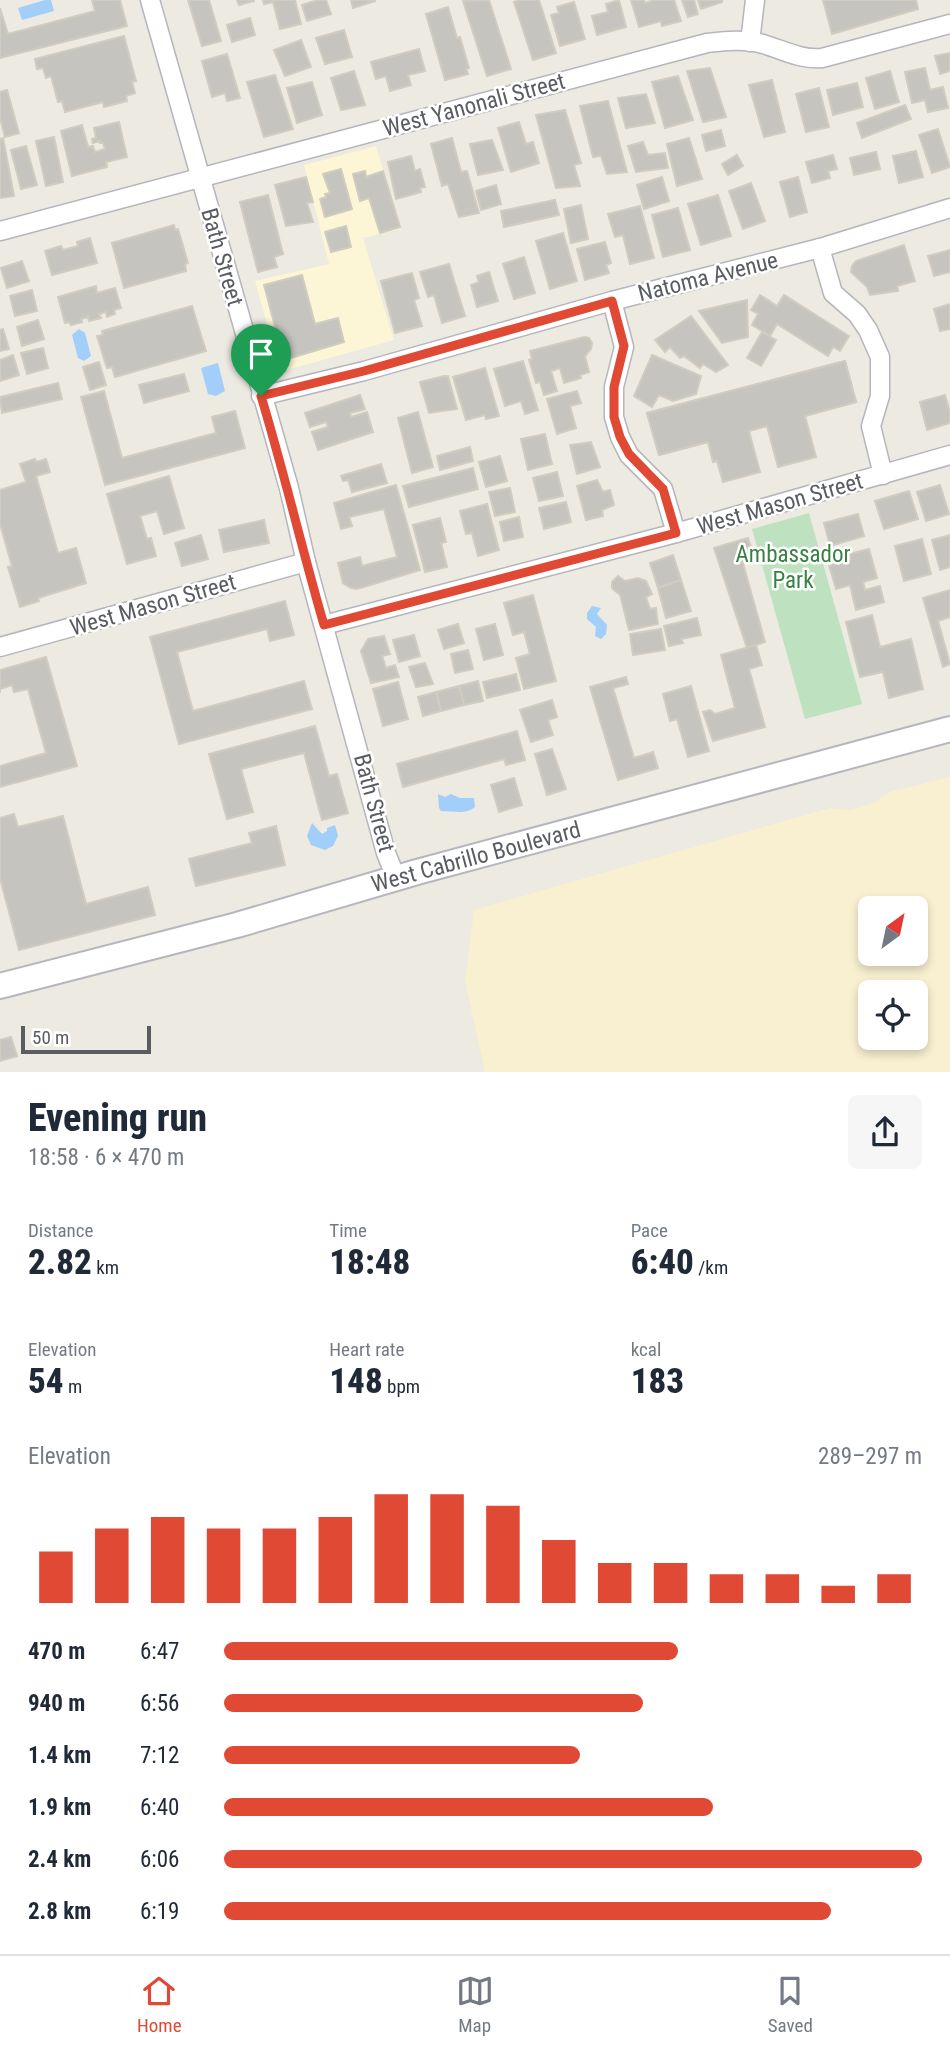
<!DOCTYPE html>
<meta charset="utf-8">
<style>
:root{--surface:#fff;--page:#f6f6f7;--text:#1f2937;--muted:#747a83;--line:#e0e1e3;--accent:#e04933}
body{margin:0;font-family:"Roboto Condensed",sans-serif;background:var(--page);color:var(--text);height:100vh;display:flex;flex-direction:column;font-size:26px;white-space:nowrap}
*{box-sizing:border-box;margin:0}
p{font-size:23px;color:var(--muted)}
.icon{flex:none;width:38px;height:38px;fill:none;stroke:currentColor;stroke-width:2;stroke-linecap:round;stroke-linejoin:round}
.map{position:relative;height:1072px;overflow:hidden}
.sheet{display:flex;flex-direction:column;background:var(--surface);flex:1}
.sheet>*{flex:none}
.needle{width:46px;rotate:33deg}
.fabs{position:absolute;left:858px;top:896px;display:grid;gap:14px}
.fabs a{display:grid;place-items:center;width:70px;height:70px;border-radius:10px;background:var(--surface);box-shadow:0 4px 10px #0003;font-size:35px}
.scale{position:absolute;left:21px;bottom:18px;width:130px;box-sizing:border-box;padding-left:7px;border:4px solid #595c61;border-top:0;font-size:19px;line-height:24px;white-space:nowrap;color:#595c61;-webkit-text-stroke:5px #fff;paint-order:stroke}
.pin{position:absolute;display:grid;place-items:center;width:60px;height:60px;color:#fff;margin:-72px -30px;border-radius:50% 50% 50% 0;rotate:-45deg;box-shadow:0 0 7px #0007}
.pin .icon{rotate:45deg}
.round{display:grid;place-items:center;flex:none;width:74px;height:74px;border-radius:10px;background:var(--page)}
.summary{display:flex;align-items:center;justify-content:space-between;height:119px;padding:0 28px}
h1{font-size:38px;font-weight:800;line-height:52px}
.figures{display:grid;grid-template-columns:repeat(3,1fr);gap:10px;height:119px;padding:7px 28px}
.figures div{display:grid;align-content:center}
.figures b{font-size:35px;font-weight:800}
.figures small{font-size:19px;font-weight:400}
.figures p{font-size:19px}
.chart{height:196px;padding:14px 28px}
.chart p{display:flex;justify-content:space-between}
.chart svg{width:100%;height:126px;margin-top:7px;stroke:var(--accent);stroke-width:6}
ul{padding:0 28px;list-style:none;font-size:23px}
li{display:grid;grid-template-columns:112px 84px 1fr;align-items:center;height:52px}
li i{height:18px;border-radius:9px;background:var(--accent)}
.tabs{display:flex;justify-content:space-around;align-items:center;height:98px;border-top:2px solid var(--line);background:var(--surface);font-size:19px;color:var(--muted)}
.tabs a{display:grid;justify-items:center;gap:4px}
.tabs .current{color:var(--accent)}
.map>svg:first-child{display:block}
</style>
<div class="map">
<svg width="950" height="1072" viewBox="0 0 950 1072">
<rect width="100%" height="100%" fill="#eceae1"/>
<path fill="#fcf5d6" d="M376,146L401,229L363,238L394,340L280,372L255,281L329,264L304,165Z"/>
<path fill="#bee2c0" d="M809,513L862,704L805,719L752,529Z"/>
<path fill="#f8f0d0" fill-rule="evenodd" d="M950,777V1072H485L465,981L474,910L830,808L851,810L874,803L890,792ZM870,908H915V954H870ZM870,992H915V1038H870Z"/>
<g fill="#a2cffa">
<path d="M45,0H51L54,11L22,20L18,8Z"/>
<path d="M79,329L85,333L91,356L84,361L78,358L72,335Z"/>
<path d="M218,363L225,391L216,396L208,394L201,368Z"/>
<path d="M592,606L601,608L597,614L607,625L606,634L601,639L595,636L596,627L587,619V613Z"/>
<path d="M438,794L445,797L451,794L460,798H474L475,807C466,815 452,811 441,811L439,808Z"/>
<path d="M312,823L322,834L327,831V828L335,825L338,836L333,846L325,850L311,845L307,836Z"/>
</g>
<g fill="#c6c4be" stroke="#d0ccc0" stroke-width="2">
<path d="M92,0H120L127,26L0,58V8L8,34L95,11Z"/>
<path d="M188,0H209L221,41L202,46Z"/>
<path d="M237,0H254V1L239,5Z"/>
<path d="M263,0H295L301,24L280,29L273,2L264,4Z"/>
<path d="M318,0H326L331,14L307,21L302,5Z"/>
<path d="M351,0H375V1L353,8Z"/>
<path d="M489,0L511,69L487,76L463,1Z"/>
<path d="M520,0H539L556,53L533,60L514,2Z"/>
<path d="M619,0L626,27L597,35L592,16L608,12L606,4Z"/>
<path d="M631,0H644L645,3L654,0H674L681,21L662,26L661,21L639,27Z"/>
<path d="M682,0H694L698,14L688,17Z"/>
<path d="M698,0H722V2L701,9Z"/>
<path d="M823,0H916L918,9L832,34Z"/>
<path d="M574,2L585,39L560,46L551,15L559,13L557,7Z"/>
<path d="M448,7L457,38L460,37L469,68L466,69L468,74L445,80L426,14Z"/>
<path d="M250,18L255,35L232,42L227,25Z"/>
<path d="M344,30L352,57L325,64L316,38Z"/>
<path d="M124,36L136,81L132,82L135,93L126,96L127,101L104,107L103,102L65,112L62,101L58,102L51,76L46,78L43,68L37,69L35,59Z"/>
<path d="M301,40L311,67L285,76L274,50Z"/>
<path d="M419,49L425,71L408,75L411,85L390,91L386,76L376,79L371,62Z"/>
<path d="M950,53V71L940,74L935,56Z"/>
<path d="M227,54L240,98L227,101L225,93L212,97L202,61Z"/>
<path d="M710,68L726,117L703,122L687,71Z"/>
<path d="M925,68L930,90L943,87L948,108L928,112L925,100L912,103L905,72Z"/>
<path d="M354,71L365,105L341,110L331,78Z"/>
<path d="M890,71L899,102L875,109L866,78Z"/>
<path d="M275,75L293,129L264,137L247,82Z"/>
<path d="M678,76L693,120L665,128L652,82Z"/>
<path d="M772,80L785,132L764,137L749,85Z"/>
<path d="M312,82L322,115L297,123L287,88Z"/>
<path d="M857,83L863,107L833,115L827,90Z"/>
<path d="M819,88L829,127L806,132L796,94Z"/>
<path d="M7,90L19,133L5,137L0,118V92Z"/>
<path d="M646,94L655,123L626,128L618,98Z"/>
<path d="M608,101L627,172L607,174L601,156L593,157L580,106Z"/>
<path d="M905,105L911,119L862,138L857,123Z"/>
<path d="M565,110L581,163L574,165L580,186L556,188L536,115Z"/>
<path d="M119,122L127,157L106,162L107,167L72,176L61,131L82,125L88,147L93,146L95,152L105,149L103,143H100V141L93,143L92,139L96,138L94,128Z"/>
<path d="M519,122L526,144L533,142L539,163L511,172L498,128Z"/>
<path d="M938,129L950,167L932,173L919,135Z"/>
<path d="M721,130L725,146L706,151L702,135Z"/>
<path d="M54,137L63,182L46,186L36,141Z"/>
<path d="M3,138L14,196L0,198V139Z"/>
<path d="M452,138L461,172L467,171L479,213L459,217L448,184L442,186L431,144Z"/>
<path d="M689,138L702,179L677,186L667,144Z"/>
<path d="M492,140L503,170L478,175L470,144Z"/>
<path d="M643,142L648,155L665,153L668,168L636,172L628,146Z"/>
<path d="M26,146L37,185L21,189L11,150Z"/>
<path d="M916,151L923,177L899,183L893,156Z"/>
<path d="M876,152L880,169L854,175L850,158Z"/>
<path d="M737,155L743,166L728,175L722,164Z"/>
<path d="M833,155L837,169L828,171L830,178L812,183L806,162Z"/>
<path d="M411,156L415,171L420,169L425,187L420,188L421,192L396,199L388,162Z"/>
<path d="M341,169L352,209L325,217L320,199L326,197L325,194L330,193L323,174Z"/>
<path d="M365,171L366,177L383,171L400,227L380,233L369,198L360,201L353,174Z"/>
<path d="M306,177L313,202L307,203L313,222L286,226L275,185Z"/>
<path d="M662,177L669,201L644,209L637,185Z"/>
<path d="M798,177L807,212L790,217L780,182Z"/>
<path d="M751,183L765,221L743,229L729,191Z"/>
<path d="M496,185L501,204L481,210L476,191Z"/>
<path d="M268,195L283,254L274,257L277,267L258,272L240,202Z"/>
<path d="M718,195L731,236L701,245L688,204Z"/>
<path d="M555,200L559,215L504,227L501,211Z"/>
<path d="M581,205L588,239L571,243L564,209Z"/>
<path d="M640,206L654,258L630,264L623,235L615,237L608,214Z"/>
<path d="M678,208L690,250L663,257L652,215Z"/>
<path d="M174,225L175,230L178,229L188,263L185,264L186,271L124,288L112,243Z"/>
<path d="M346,226L351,247L331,252L325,232Z"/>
<path d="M563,233L577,281L550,289L536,241Z"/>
<path d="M90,238L97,263L52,275L45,251L61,246L63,250L78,246L77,242Z"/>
<path d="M605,242L611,263L606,265L609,273L585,280L577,249Z"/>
<path d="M904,245L915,281L897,286L898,291L870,295L867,287L851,272L852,266L856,261Z"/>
<path d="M950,250V272L934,276L928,256Z"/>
<path d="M524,257L535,293L514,299L503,264Z"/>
<path d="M22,261L29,281L7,288L1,268Z"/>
<path d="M449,264L465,316L442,323L434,295L428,297L420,272Z"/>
<path d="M489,272L498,301L477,307L471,285L479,282L477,276Z"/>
<path d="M412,273L419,298L414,300L422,326L395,333L381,281Z"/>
<path d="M302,275L315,324L338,318L344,342L284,360L264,285Z"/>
<path d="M96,286L97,293L115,288L121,308L114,310L115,314L107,317L106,312L99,314L101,318L89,321L88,317L81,319L82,322L71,325L69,322L65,323L58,297Z"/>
<path d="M32,290L37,311L15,316L10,296Z"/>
<path d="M760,295L777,306L784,295L849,336L840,351L833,347L828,356L777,324L770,336L752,325L758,314L751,310Z"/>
<path d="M747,300L748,337L722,343L699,311Z"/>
<path d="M950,304V329L940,331L934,309Z"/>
<path d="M192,306L206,351L115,377L112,367L107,368L97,336L103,335L102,331Z"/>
<path d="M691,316L728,365L716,372L703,364L700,368L684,356L680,358L670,347L665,352L655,340Z"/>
<path d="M38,320L44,339L22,346L17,327Z"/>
<path d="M3,329L9,349L0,351V330Z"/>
<path d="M762,332L776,340L761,366L747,358Z"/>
<path d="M584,337L589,338L592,343L591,349L585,356L589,372L580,375L581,378L564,383L560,368L551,371L557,391L544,395L540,382L536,383L529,360L532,359L530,351Z"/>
<path d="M43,348L48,368L27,374L21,353Z"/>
<path d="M13,355L19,375L0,381V360Z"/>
<path d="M652,355L701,376L696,394L673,401L659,395L652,407L634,396Z"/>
<path d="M523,361L538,410L525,414L521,401L505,406L494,369Z"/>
<path d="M845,361L856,402L659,455L647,413Z"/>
<path d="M845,361L856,402L805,416L816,457L778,467L767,426L749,431L760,472L723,482L717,461L713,462L708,442L659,455L647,413Z"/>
<path d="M99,362L106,385L90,390L83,367Z"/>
<path d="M485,368L499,416L486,419L485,415L466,420L453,377Z"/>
<path d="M184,374L189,391L144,403L139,385Z"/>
<path d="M444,376H448L457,409L429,413L420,382Z"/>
<path d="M58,383L62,399L2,413L0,397Z"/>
<path d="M104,391L122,458L216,433L212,417L235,411L245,448L105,485L81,397Z"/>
<path d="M577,391L581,403L570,406L576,428L557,434L547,399Z"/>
<path d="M360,395L365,409L350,413L351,417L367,412L373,432L318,450L312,432L328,427L326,422L310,427L305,413Z"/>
<path d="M945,395L950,412V423L927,430L920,402Z"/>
<path d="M418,412L433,467L412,473L398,418Z"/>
<path d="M545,434L552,464L528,470L521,439Z"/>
<path d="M591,442L600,467L577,474L570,445Z"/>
<path d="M470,447L473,461L440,470L437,456Z"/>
<path d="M500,456L507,481L486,487L479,462Z"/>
<path d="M35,459L36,462L46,459L50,472L36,476L58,553L76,548L86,583L38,598L39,601L20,607L8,567L12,566L0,524V490L26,482L20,464Z"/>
<path d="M381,464L387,483L352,492L348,480L343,481L341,476Z"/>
<path d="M473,468L478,489L409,507L403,486Z"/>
<path d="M557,472L563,496L539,501L533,478Z"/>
<path d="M169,476L184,528L164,534L157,511L140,516L147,539L151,538L156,556L127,564L107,494Z"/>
<path d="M597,480L603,492L610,490L614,505L602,510L603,516L586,520L577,486Z"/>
<path d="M396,485L420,570L357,589L351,588L343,583L338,563L360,557L362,566L397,557L384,509L349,517L352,526L341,529L334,503Z"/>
<path d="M940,485L949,514L926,521L917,492Z"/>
<path d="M510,488L515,512L495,516L489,492Z"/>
<path d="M909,491L918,519L884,529L875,501Z"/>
<path d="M566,502L571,522L544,529L539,508Z"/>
<path d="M487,504L499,550L478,556L472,533L466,534L460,511Z"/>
<path d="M858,514L864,536L830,546L824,523Z"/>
<path d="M519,517L523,537L504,541L500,522Z"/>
<path d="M440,518L446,542L441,543L447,567L425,572L413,525Z"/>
<path d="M264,520L269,543L224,552L219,530Z"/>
<path d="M201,535L208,559L182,566L175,543Z"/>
<path d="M950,535V567L940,570L932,540Z"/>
<path d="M748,538L754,557L742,560L765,642L747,648L714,548Z"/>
<path d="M922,539L931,574L904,581L895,546Z"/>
<path d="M869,549L877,578L863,582L865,590L880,586L884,602L856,610L850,585L836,589L829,565L850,559L849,554Z"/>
<path d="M673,555L681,580L658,588L650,563Z"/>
<path d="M618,576L625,581L638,578L646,581L652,594L646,597L650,609L656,608L658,624L629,630L620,595L612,588V582Z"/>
<path d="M681,580L691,611L666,618L658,588Z"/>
<path d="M950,590V617L938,621L950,664L943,667L923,598Z"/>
<path d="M533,595L556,681L524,689L516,658L530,654L524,632L513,635L504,603Z"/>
<path d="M285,601L294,635L270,641L267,629L177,652L193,711L304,681L312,709L179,744L150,637Z"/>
<path d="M872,615L880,647L911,639L923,689L889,698L883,672L860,677L846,622Z"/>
<path d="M697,618L701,635L681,639L683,643L669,646L664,626Z"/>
<path d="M458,624L464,643L444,649L438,630Z"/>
<path d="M495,624L503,655L484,660L476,629Z"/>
<path d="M661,629L665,650L633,655L630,634Z"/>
<path d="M414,635L420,656L399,662L393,640Z"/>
<path d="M384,636L390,654L382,656L386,668L395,665L399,677L371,683L361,651L368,639Z"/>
<path d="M756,645L762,665L749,669L765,727L713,741L703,712L710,710L715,714L735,708L721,655Z"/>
<path d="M468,650L473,669L455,673L451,654Z"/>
<path d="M46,657L77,766L0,787V766L46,753L28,689L14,692L12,685L0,689V693V670Z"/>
<path d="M425,663L433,684L416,687L409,667Z"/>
<path d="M516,674L520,690L487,698L483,682Z"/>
<path d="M626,677L628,684L613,688L634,758L653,752L658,768L618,780L590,687Z"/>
<path d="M478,681L483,701L464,705L459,686Z"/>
<path d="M398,682L408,719L383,726L373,689Z"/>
<path d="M459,686L464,705L441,711L436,692Z"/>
<path d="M691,686L709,751L688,757L677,719L670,721L663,694Z"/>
<path d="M436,692L441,711L423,716L418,697Z"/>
<path d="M552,700L557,717L548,720L553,735L531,742L520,710Z"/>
<path d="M315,726L329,776L337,774L348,813L322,820L304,753L241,769L253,812L227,819L209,754Z"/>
<path d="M517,731L525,760L506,765L504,759L403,787L397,764Z"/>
<path d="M552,749L566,789L547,795L535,754Z"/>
<path d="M514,778L522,805L499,812L491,785Z"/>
<path d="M14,814L18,827L63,816L86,904L148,887L155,915L19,950L0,878V818Z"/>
<path d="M276,826L285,865L196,886L189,859L252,843L249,833Z"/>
<path d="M11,1037L17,1056L0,1061V1040Z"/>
</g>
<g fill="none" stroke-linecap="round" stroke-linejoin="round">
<g stroke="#b4b6bb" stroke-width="21">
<g id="street">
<path d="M150,0L289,488L306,562L386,853L396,878"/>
<path d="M750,42L755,0"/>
<path d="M0,231L707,43C726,41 744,39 763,44C783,50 801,60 822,58L950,24"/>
<path d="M820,248L833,293L857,314L868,330L880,357V396L871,426L883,475"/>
<path d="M612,301L624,347L614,387V417L620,437L629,455L663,489L676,533"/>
<path d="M261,396L364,371L612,301L820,248L950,208"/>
<path d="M324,625L676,533L950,455"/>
<path d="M0,647L306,562"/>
</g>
</g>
<g stroke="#b5b7bd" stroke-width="28">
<path id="secondary" d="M0,986L237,925L417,872L950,729"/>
</g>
<use href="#street" stroke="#fff" stroke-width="18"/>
<use href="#secondary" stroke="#fff" stroke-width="24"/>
</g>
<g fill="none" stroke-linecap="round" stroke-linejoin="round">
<g stroke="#fff" stroke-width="14">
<path id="route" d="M612,301L624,346L614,387V417L620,437L629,454L663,489L676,533L324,625C302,549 284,472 261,396L364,371Z"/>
</g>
<use href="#route" stroke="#e04933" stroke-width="9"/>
</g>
<g text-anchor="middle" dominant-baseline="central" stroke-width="5" stroke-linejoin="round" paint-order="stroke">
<g font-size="23" fill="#595c61" stroke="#fff">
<text transform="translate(474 105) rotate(-15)">West Yanonali Street</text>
<text transform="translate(222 257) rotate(74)">Bath Street</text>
<text transform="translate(708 277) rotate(-14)">Natoma Avenue</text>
<text transform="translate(780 504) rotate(-16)">West Mason Street</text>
<text transform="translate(153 605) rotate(-16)">West Mason Street</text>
<text transform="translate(374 803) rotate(75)">Bath Street</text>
<text transform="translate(476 857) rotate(-15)">West Cabrillo Boulevard</text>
</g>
<g font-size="23" fill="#388140" stroke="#fff">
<text x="793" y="554">Ambassador<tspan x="793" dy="26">Park</tspan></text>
</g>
</g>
</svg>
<div class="fabs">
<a><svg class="needle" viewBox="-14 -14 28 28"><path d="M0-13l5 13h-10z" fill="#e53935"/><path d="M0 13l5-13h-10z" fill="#747a83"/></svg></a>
<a><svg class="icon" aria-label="locate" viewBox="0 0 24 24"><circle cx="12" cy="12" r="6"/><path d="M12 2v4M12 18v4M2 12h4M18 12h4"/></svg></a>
</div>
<div class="scale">50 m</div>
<div class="pin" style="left:261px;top:396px;background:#1e9e55"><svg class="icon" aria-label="arrive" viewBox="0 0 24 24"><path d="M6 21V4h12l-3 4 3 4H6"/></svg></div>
</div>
<section class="sheet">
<div class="summary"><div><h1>Evening run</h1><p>18:58 · 6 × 470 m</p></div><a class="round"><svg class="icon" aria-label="share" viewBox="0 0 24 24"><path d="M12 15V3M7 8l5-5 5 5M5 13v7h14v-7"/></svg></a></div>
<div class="figures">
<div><p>Distance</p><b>2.82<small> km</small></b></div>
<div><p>Time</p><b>18:48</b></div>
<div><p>Pace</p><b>6:40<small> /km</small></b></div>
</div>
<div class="figures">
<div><p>Elevation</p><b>54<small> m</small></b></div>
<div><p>Heart rate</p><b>148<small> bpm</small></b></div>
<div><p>kcal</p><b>183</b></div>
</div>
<div class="chart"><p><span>Elevation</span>289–297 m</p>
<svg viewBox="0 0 160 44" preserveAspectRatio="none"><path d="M5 44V26M15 44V18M25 44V14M35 44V18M45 44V18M55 44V14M65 44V6M75 44V6M85 44V10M95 44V22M105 44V30M115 44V30M125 44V34M135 44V34M145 44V38M155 44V34"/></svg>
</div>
<ul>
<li><b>470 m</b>6:47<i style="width:65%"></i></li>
<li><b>940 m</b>6:56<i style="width:60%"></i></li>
<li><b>1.4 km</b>7:12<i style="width:51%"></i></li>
<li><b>1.9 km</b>6:40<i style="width:70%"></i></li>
<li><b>2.4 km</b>6:06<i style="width:100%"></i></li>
<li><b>2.8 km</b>6:19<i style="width:87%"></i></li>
</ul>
</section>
<nav class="tabs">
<a class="current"><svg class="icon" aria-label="home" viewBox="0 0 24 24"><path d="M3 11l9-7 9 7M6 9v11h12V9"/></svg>Home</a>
<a><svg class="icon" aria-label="map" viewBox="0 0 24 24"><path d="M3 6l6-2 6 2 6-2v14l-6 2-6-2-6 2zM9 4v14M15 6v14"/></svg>Map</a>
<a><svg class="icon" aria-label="saved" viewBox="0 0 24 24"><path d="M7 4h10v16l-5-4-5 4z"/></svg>Saved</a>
</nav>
